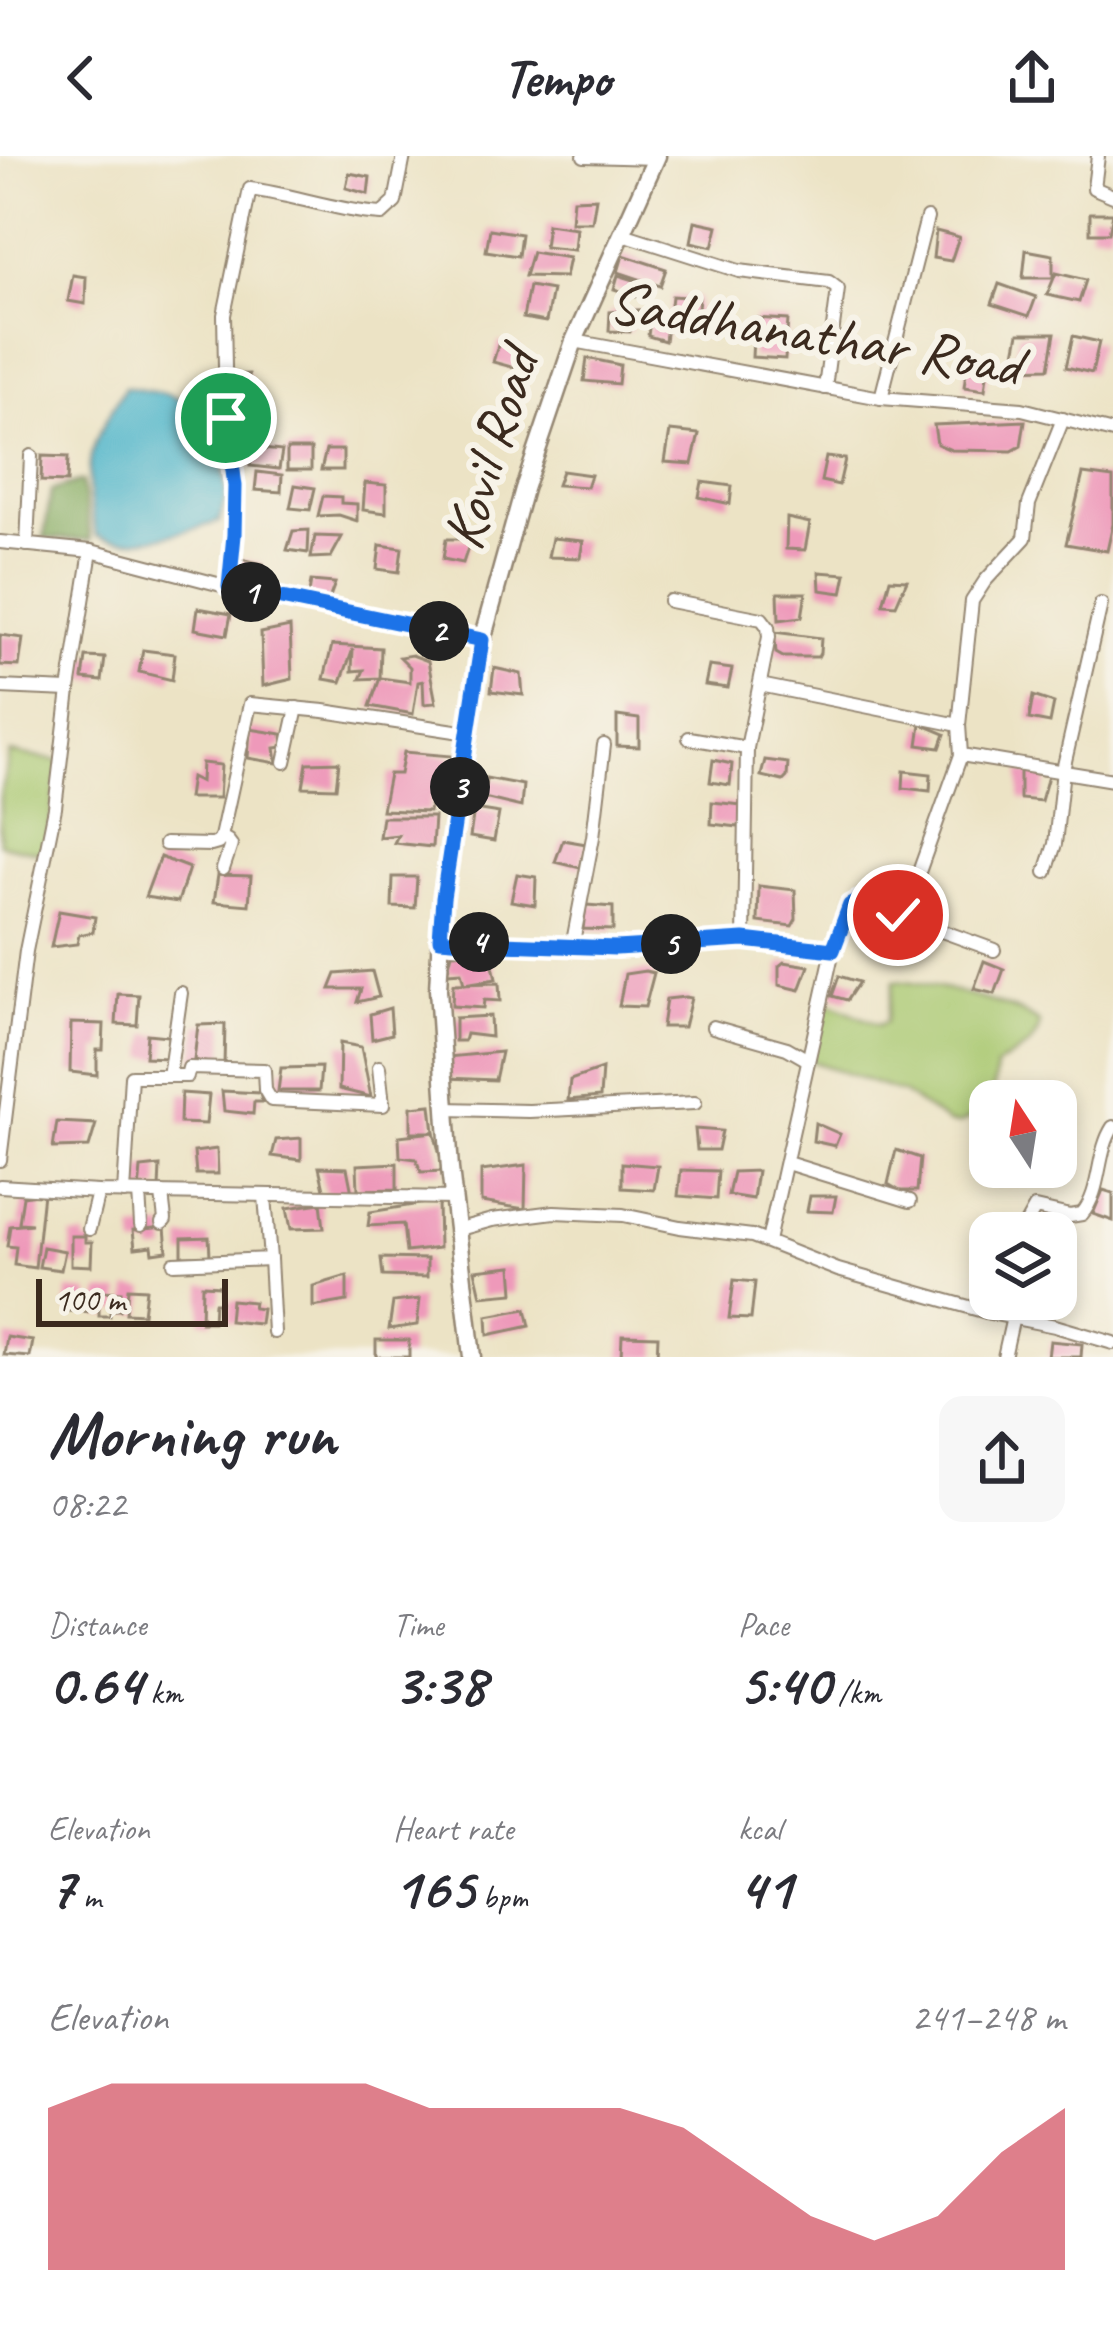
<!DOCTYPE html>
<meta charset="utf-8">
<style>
:root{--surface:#fff;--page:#f7f7f7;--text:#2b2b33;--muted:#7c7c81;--accent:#d1495b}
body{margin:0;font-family:Caveat,sans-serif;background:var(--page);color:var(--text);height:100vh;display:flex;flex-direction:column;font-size:45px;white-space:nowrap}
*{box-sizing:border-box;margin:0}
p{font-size:39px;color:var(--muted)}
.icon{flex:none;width:66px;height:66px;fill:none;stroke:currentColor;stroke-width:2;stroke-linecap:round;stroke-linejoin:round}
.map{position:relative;height:1201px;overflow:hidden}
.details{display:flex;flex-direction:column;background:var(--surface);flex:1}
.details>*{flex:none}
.needle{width:78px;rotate:348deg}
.tools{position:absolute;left:969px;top:924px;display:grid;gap:24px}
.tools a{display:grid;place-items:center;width:108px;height:108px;border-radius:24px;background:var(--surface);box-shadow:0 6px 18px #0003;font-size:60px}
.scale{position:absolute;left:36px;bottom:30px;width:192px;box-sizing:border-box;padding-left:12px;border:6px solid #3b2a1e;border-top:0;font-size:33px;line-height:42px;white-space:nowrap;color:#3b2a1e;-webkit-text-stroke:9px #f7f3e8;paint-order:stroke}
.pin{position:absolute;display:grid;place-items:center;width:102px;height:102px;color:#fff;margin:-51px;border:6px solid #fff;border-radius:50%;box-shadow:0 3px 12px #0007}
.km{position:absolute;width:60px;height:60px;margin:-30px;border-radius:50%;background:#222;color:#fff;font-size:33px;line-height:60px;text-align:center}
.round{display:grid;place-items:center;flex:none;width:126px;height:126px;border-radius:24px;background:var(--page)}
.overview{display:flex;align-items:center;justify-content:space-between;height:204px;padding:0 48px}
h1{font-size:66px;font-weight:600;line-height:90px}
.stats{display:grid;grid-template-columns:repeat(3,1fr);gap:18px;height:204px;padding:12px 48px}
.stats div{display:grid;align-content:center}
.stats b{font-size:60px;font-weight:600}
.stats small{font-size:33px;font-weight:400}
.stats p{font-size:33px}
.chart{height:336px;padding:24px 48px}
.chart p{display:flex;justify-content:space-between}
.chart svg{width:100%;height:216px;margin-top:12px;fill:var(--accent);opacity:.7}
header{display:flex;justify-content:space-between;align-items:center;height:156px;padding:0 48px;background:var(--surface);font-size:54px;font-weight:600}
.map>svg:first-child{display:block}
</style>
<header><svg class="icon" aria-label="back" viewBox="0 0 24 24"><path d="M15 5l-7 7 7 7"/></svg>Tempo<svg class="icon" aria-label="share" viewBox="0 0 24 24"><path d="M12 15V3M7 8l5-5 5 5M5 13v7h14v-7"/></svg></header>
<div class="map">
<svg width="1113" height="1201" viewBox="0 0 1113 1201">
<rect width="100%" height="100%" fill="#f7f3e8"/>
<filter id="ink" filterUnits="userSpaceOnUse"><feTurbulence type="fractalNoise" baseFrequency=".00833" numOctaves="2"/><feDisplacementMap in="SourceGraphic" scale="24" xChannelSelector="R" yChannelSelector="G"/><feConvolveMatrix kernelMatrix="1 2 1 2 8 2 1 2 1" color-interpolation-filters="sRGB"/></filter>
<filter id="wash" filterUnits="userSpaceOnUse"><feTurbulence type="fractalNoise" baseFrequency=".004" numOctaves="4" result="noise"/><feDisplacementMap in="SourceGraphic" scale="48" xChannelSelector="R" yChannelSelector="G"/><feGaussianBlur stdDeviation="2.7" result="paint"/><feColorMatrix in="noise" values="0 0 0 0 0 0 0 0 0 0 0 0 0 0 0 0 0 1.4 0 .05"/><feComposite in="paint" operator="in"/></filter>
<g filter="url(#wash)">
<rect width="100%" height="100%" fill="#ece3c5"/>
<g fill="#a9c86f" stroke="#727946" stroke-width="3">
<path d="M10,597L60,605L46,698L0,688V641Z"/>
<path d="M894,825C922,826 1022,849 1040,868C1033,897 1014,895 996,911L994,930L987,949L979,958L959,968L948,967L903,937L808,904L822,844L879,869L886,866Z"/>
</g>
<path fill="#86ac62" stroke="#606b40" stroke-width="3" d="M82,325L91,384L44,382L51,335Z"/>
<path fill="#4bb4c9" stroke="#436f74" stroke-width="3" d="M125,231L170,239L185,245L221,278L226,340L219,366C181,376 134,393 96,379C82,306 87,294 125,231Z"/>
<g id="blocks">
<g fill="#ee99ba">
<path d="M349,17L370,21L368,38L346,32Z"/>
<path d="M596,42L592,66H571L573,43Z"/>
<path d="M1090,57H1113L1109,77H1090Z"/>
<path d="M695,65L718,70L713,91L691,86Z"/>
<path d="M547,68L576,72L574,94L544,91Z"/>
<path d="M490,73L521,78L518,100L486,95Z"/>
<path d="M936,75L959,81L951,105L933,102Z"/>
<path d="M1026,94L1053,99V122H1023Z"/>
<path d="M532,96L569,102L565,121L525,120Z"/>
<path d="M623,99L666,113L660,130L618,116Z"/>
<path d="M1056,117L1086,124L1079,146L1047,139Z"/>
<path d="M73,119L86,121L85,148L68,145Z"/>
<path d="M618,119L647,128L648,144L614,133Z"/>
<path d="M999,128L1036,141L1029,160L992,148Z"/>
<path d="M529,130L552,134L546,166L523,162Z"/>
<path d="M672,140L699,142L696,173L667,170L665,185L648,180L650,164L669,166Z"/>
<path d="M638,154L630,176L609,175L610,156Z"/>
<path d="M754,162L788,164L785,203L752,201Z"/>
<path d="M1019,177H1055L1049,212L1012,213Z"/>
<path d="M1073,180L1099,186L1092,217L1066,211Z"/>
<path d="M499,186L521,192L515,212L493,206Z"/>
<path d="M587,202L620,209L618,228L584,225Z"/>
<path d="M967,208L988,211L985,234L964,231Z"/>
<path d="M249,218L251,241L228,242L227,219Z"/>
<path d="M1025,265L1021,290L1012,295L951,294L937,288L934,269Z"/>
<path d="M670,275L699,278L692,308L665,306Z"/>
<path d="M252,292L282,295L279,313L250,310Z"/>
<rect x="287" y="293" width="24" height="21"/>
<path d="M326,294H343V314H321Z"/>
<path d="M42,300L68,301L67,326L41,325Z"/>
<path d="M826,301L845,303L839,329L821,325Z"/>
<path d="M562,315L591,319L587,331L557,329Z"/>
<path d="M257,316L282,319L281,336L255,334Z"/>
<path d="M1083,318L1113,322V368L1107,395L1066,388Z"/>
<path d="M702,326L732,330L730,348L699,341Z"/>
<path d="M365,327L386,329V357L363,354Z"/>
<path d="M295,329L315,332L310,354L290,352Z"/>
<path d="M323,340L341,341V347L357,348V365L339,359L318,360Z"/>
<path d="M787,362L810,367L805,394L786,393Z"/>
<path d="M309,374L308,397L287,394L293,375Z"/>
<path d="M315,380L342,381L331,401L311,402Z"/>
<path d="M552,382L583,385L580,402L548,401Z"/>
<path d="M446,383H471L463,407L443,403Z"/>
<path d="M380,389L402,392L399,416L377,413Z"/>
<path d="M241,403L263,408L259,428L237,423Z"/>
<path d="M819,416L846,418L842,437L820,434Z"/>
<path d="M890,423L907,424L896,449L883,448Z"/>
<path d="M311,425L335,427L328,446L308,443Z"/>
<path d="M778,437H806L802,461L779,464Z"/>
<path d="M198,452L231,458L227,479L195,473Z"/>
<path d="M290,471L292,523L263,530L261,477Z"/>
<path d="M774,476L821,482L820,497L818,501H783L776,497Z"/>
<path d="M0,479L23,482L19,510L0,509Z"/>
<path d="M332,489L381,492L380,522L360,523L364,514L352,515L353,493L341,526L324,523Z"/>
<path d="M143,494L175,498L172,524L139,516Z"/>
<path d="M412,499L428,505L436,547L424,548L423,525L418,526L413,558L370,550L380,522L410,526V511L400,501Z"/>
<path d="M86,501L105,502L102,525L83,523Z"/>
<path d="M709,510L732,513L728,532L705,529Z"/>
<path d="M494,512L521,518L523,539L491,535Z"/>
<path d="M1033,540L1054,547L1050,567L1029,563Z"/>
<path d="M617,560L639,563V591L617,590Z"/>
<path d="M921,568L945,578L940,592L918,589Z"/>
<path d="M250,573L282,578L283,591L275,592L277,607L248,602Z"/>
<path d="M404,596L452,600L444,644L432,640L429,656L382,654L389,618H400Z"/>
<path d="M713,604L732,608L730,629L710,626Z"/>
<path d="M765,604L788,607L787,621L783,625L761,620Z"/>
<path d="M339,606L336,632L303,631L307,607Z"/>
<path d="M202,607L221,609L219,642H188L191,621L201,626Z"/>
<path d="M904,615L931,618L930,635L903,632Z"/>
<path d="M1020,615L1048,620L1041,645L1020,643Z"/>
<path d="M486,622L523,629L521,651L484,642Z"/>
<path d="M712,646L742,649L739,671L711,668Z"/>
<path d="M474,653L499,657L494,685L470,681Z"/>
<path d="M382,661H434L432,691L394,687L398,679L379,681Z"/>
<path d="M563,684L586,688L580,712L555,706Z"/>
<path d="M160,701L189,712L178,746L145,741Z"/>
<path d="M517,718L536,721L535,749L511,745Z"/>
<path d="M218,719L251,720L249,749L214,746Z"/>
<path d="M393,721H417L415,752L392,751Z"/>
<path d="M759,730L795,734L796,763L792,770L758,766Z"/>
<path d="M586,749L613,751V774L583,773Z"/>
<path d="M59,755L95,761L93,776L79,779L77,788L51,791Z"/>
<path d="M490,795L496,823L464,828L461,816L447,817L452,797Z"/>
<path d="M984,805L1004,813L995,838L974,833Z"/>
<path d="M784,806L809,810L800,834L779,829V810Z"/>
<path d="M372,815L379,841L357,846L361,833H330L336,818Z"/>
<path d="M645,815L654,817L645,851L619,850L625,818Z"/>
<path d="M839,820L859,826L847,844L832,840Z"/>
<path d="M499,827L500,845L484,844L483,852L452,850L453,828Z"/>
<path d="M118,838L139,839L137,869L116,868Z"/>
<path d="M685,841L691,842L684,871H662L666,843Z"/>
<path d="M390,852L392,878L372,883L370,858Z"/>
<path d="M490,860L491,881L466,878L464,885H455V862Z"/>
<path d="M71,867L104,868L103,894H97V919L70,916Z"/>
<path d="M225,868L224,910L194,904L198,869Z"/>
<path d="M147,878L168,880L167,902L145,901Z"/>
<path d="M340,887L361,891L371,941L339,933Z"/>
<path d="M501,896L495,924L447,922V901Z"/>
<path d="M321,911L319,935H278L281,912Z"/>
<path d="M602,913L600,941L568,944L570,924Z"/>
<path d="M222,935L260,937L262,946H254L253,958L224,955Z"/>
<path d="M181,937L209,939L206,968L180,967Z"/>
<path d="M431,949L434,976H411V951Z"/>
<path d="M57,966L96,968L89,991L53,992Z"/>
<path d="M815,967L840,978L835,990L813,985Z"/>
<path d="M695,973L722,975L718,994H697Z"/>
<path d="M434,976L444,1015L421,1016L416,1003L400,1001L399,980Z"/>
<path d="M301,982V1004L272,1000L276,984Z"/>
<path d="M217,993L218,1018H196L194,996Z"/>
<path d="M896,994L920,1002L917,1035H900L888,1028Z"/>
<path d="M397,1007V1033L358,1034L357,1009Z"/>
<path d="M622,1007L658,1010L654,1034L622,1032Z"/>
<path d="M526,1009L525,1053L481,1046V1015Z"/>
<path d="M160,1010L159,1033L139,1035L141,1012Z"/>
<path d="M319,1011L347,1012L352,1037H325Z"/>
<path d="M681,1014L718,1015L716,1043L678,1040Z"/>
<path d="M757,1015L753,1043L728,1039L733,1016Z"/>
<path d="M1103,1034L1113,1037V1065L1093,1058Z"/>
<path d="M43,1037L35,1112L14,1109L16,1091L7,1090L10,1070L32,1068L19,1067L23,1040Z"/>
<path d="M810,1040H836L833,1056L807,1055Z"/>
<path d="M438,1045L439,1092L406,1096L403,1068L368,1070L370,1056Z"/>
<path d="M321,1047L324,1072L291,1073L287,1052Z"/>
<path d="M165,1071L167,1095L153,1097L152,1090L135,1092L133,1074Z"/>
<path d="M71,1080H85V1086H92L91,1110L71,1109Z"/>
<path d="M209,1081L210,1100H182V1082Z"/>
<path d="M43,1091L65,1095L61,1114L39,1111Z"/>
<path d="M381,1102L427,1103V1121L383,1120Z"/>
<path d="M512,1110L514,1137L481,1140L475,1114Z"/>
<path d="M347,1120V1145L313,1151V1130Z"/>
<path d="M734,1124L755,1126L751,1163L729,1162Z"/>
<path d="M202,1129L220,1130V1147H214L213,1166H201Z"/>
<path d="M128,1132L146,1133L143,1158L126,1157Z"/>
<path d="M67,1134L89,1136L87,1156L66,1155Z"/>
<path d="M99,1135L121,1136L120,1154H110V1160H99Z"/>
<path d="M420,1143L417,1169L389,1173L393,1146Z"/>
<path d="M231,1144L254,1146L253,1152L262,1153L260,1168L229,1165Z"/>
<path d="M526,1153L530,1170L488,1179L487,1160Z"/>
<path d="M622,1179L658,1180L657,1201H621Z"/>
<path d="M7,1181L33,1185L30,1201L4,1199Z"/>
<rect x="376" y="1184" width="33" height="17"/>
<path d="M1050,1185L1082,1188L1081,1201H1048Z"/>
</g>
</g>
</g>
<g filter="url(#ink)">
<use href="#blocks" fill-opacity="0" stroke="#948672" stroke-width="3"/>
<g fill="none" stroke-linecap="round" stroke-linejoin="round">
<g stroke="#948672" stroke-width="16">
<g id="minor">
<path d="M584,0L656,2L654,7"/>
<path d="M1098,0L1094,32L1113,40"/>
<path d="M623,78L739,115L829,126L838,133L825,232"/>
<path d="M576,179L574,185L881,242L1022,253L1113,276"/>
<path d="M881,242L927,62"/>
<path d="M0,386L91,395L229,431L482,484"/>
<path d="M27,389L31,300"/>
<path d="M229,431L234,379L235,330L226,262L224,159L250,33C294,39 337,55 382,58L395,46L404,0"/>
<path d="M670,445L762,463L768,471L769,481L747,592L744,784"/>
<path d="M760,529L959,569"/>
<path d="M0,531L69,534"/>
<path d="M689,582L747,592"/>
<path d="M961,599L1113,624"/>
<path d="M285,606L297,552"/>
<path d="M221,681L228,685L231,689L223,713"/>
<path d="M165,688L211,689L218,687L221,681L250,548L324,555L468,577"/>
<path d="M1046,716L1055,688L1063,614L1101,448"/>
<path d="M898,759L994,794"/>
<path d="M440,783L501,788L616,792L744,784L833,794"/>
<path d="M572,791L593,681L604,589"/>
<path d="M713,871L787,892L808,904"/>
<path d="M169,920L181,837"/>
<path d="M445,953L529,955L695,947"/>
<path d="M0,1004L26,795L55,652L69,534L91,395"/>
<path d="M787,1007L910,1045"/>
<path d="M0,1030L98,1036L453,1042"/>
<path d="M124,1037L131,920H187L189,912L264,914L265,934L271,944L383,949L379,911"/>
<path d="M139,1037L141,1069"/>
<path d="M162,1067L165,1064L162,1038"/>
<path d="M89,1073L98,1036"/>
<path d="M456,1074L492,1064L554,1056L623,1059L680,1071L752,1080L838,1114L990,1157L1055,1170L1113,1187"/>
<path d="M1021,1077L1035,1052L1070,1060L1082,1058C1102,1035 1096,997 1113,971"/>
<path d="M768,1085L833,794L851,749L859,745L898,759L905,755L961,599L959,569L972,445L985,425L1025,382L1029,348L1063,263"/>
<path d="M270,1103L274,1176"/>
<path d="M174,1107L270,1103L265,1040"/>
<path d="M1004,1201L1013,1161"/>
</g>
</g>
<g stroke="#948672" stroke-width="21">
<path id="tertiary" d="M472,1201L450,1013L438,833L443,742L482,484L524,333L574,185L657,0"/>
</g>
<use href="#minor" stroke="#fff" stroke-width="12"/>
<use href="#tertiary" stroke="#fff" stroke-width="16"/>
</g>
</g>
<g fill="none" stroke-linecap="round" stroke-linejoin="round" filter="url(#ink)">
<g stroke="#fff" stroke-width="24">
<path id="route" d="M226,262L235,330L234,379L229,431L482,484L443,742L440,783L502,788L616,792L744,784L833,794L850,749L859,745L898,759"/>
</g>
<use href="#route" stroke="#1a73e8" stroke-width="15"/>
</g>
<g text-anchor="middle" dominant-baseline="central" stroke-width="12" stroke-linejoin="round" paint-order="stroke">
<g font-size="60" fill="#3b2a1e" stroke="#f7f3e8">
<text transform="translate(815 177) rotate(9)">Saddhanathar Road</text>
<text transform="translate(490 293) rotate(-73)">Kovil Road</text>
</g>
</g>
</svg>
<div class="tools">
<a><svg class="needle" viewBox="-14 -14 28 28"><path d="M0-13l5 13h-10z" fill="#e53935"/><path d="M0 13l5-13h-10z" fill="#7c7c81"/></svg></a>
<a><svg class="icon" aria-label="layers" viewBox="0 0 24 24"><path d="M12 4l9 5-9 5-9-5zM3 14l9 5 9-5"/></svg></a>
</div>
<div class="scale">100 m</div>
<div class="pin" style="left:226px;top:262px;background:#1e9e55"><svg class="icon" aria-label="arrive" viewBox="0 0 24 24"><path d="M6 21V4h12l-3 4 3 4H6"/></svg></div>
<div class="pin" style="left:898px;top:759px;background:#d93025"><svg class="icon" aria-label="check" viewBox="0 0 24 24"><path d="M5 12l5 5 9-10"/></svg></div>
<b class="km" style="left:251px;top:436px">1</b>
<b class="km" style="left:439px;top:475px">2</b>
<b class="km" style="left:460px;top:631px">3</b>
<b class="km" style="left:479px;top:786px">4</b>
<b class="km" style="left:671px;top:788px">5</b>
</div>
<section class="details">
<div class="overview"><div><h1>Morning run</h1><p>08:22</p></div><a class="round"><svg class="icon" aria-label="share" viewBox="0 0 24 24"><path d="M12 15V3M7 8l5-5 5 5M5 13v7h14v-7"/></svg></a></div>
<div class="stats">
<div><p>Distance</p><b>0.64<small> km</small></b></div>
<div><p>Time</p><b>3:38</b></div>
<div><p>Pace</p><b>5:40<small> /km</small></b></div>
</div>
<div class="stats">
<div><p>Elevation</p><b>7<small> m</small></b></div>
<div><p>Heart rate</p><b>165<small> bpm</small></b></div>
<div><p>kcal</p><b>41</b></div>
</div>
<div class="chart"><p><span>Elevation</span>241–248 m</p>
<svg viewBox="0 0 160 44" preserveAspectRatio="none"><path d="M0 44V11L10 6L20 6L30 6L40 6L50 6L60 11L70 11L80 11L90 11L100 15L110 24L120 33L130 38L140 33L150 20L160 11V44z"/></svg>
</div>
</section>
